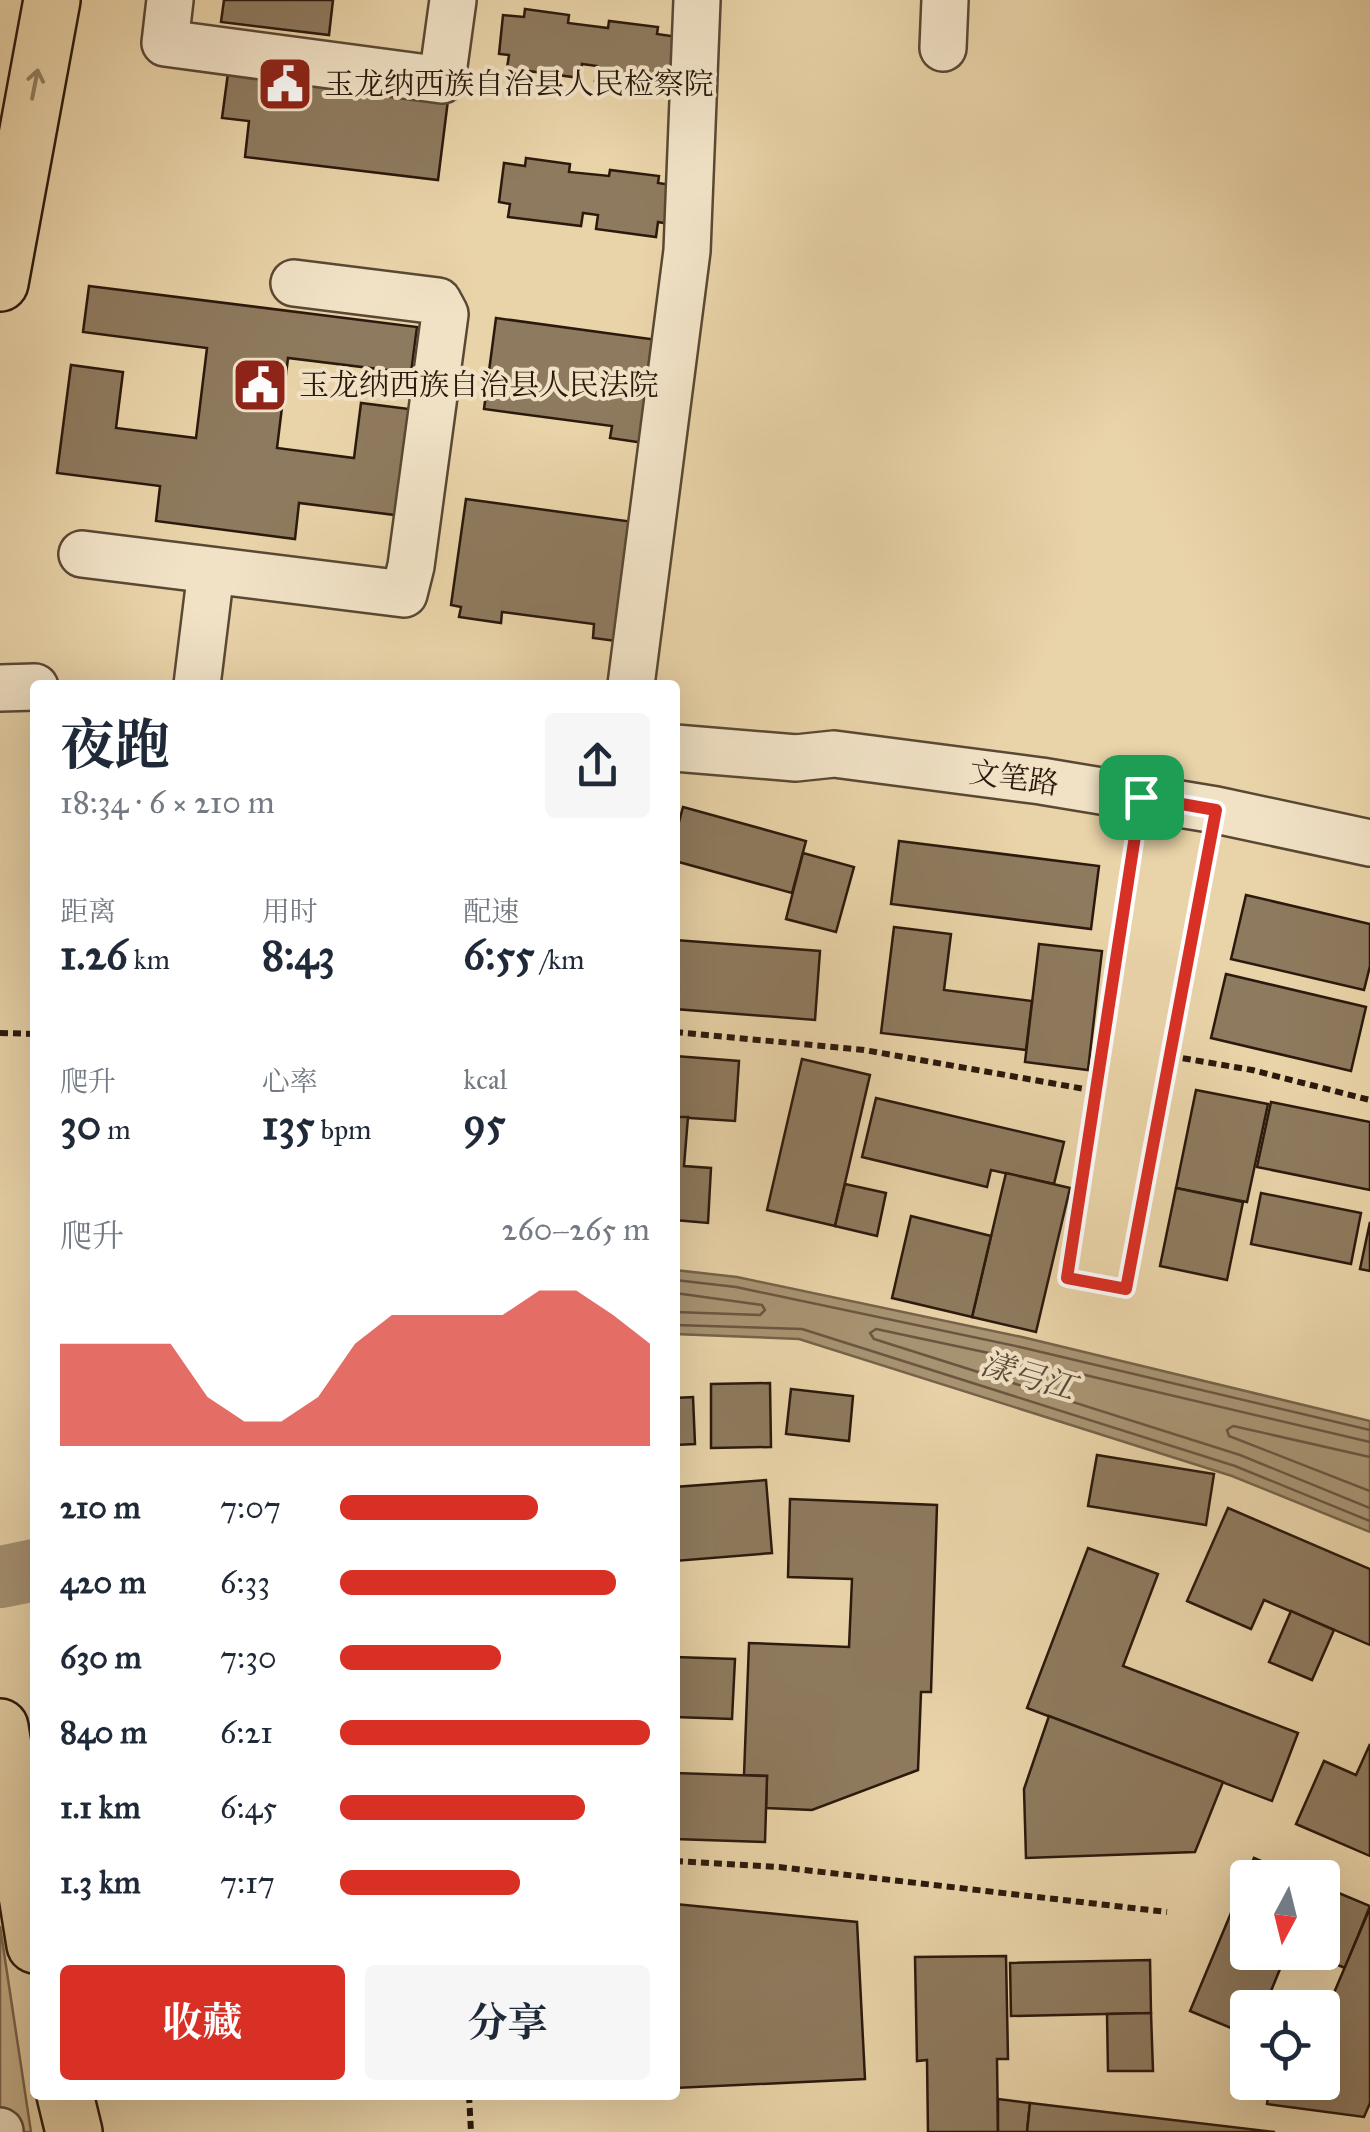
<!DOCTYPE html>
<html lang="zh">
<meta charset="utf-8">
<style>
:root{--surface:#fff;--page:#f6f6f7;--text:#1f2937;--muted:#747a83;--accent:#d93025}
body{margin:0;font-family:"IM FELL Great Primer","Noto Serif SC",serif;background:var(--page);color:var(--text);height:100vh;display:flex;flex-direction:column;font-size:38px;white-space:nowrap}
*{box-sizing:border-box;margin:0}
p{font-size:32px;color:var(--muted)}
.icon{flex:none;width:55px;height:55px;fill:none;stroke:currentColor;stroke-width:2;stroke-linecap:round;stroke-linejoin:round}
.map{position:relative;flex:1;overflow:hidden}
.panel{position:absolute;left:30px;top:680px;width:650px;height:1420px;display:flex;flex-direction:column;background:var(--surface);border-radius:10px;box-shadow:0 10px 40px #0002}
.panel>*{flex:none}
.needle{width:65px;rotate:187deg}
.fabs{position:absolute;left:1230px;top:1860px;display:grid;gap:20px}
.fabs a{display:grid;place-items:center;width:110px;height:110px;border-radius:10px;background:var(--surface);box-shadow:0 10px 40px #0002;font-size:50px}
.pin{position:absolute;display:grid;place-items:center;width:85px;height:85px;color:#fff;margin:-42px;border-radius:20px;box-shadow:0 5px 15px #0006}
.round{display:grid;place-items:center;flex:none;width:105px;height:105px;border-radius:10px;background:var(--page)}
.summary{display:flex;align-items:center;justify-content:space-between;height:170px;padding:0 30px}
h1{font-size:55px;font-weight:700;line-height:75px}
.figures{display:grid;grid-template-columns:repeat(3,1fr);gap:15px;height:170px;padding:10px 30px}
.figures div{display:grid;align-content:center}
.figures b{font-size:42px;font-weight:700}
.figures small{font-size:28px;font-weight:400}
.figures p{font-size:28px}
.chart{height:280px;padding:20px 30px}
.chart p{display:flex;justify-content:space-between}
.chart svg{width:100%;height:180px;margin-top:10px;fill:var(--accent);opacity:.7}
.cta{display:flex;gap:20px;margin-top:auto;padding:20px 30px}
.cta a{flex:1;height:115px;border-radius:10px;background:var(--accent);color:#fff;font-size:40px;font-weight:700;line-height:115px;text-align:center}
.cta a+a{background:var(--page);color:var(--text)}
ul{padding:0 30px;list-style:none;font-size:32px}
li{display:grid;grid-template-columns:160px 120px 1fr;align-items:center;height:75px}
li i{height:25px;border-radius:12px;background:var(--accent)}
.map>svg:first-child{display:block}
</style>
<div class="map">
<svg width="1370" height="2132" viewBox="0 0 1370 2132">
<rect width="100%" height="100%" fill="#e9d3a8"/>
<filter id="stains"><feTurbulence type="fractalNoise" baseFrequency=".002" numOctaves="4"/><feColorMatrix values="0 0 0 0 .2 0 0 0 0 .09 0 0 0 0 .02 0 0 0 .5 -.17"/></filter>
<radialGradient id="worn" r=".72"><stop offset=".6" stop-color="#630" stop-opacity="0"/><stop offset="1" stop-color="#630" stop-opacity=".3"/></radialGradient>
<path fill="#c9b38e" stroke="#7a664e" stroke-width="2.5" d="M0,1926L31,2132H0Z"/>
<path fill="#a89473" stroke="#76634a" stroke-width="2.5" d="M675,1270L737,1277L1022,1337L1370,1421V1532L1232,1476L799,1339L675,1334Z"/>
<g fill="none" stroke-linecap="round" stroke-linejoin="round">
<g stroke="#6a5640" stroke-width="2.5">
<path d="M675,1280L736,1287L1020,1347L1370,1430"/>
<path d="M675,1293L762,1305L765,1310L760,1315L675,1312"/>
<path d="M675,1325L802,1329L1235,1466L1370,1521"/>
<path d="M1370,1442L1017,1359L876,1329L870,1333L874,1339L1240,1455L1370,1508"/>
<path d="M1370,1457L1233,1426L1227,1430L1229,1436L1370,1491"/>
</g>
<path stroke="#a89473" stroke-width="62" d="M0,1577L35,1570"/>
</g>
<g fill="#8e7a5e" stroke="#2b190d" stroke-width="2.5">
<path d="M224,0H333L329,35L221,22Z"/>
<path d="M525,9L569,15L568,23L608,28L609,21L658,27L657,34L678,37L673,76L657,74L655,88L595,81L597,66L582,64L580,78L507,68L509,55L499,54L503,15L524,17Z"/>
<path d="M228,73L448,100L438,180L245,157L249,121L222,118Z"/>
<path d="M526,158L570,164L569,172L609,176L610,170L659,176L658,183L679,186L674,225L658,222L656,237L596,229L598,215L583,213L581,226L508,217L510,204L499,202L504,163L525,166Z"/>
<path d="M89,286L417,327L411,373L288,358L277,448L354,458L361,403L417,410L403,516L299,503L295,539L156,521L160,486L57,473L71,365L123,372L116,428L196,438L207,348L83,332Z"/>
<path d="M496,318L665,341L651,444L610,438L612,426L484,409Z"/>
<path d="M466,499L648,524L632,643L593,638L594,624L502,612L501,623L459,617L461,607L451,605Z"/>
<path d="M683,807L806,841L792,893L675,861V837Z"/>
<path d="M899,841L1099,866L1091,929L891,904Z"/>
<path d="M803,853L854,867L836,932L786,919Z"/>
<path d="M1246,895L1370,924V966L1364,990L1231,959Z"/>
<path d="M894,927L951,934L944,990L1032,1001L1026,1050L881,1033Z"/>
<path d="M675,940L820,951L815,1020L675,1009Z"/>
<path d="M1039,944L1102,951L1088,1070L1025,1062Z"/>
<path d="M1226,974L1366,1007L1351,1071L1211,1038Z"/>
<path d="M675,1056L739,1061L735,1121L675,1117Z"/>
<path d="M802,1059L870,1075L835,1226L767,1210Z"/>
<path d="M1196,1090L1268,1104L1247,1202L1176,1188Z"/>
<path d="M876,1098L1064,1142L1054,1184L991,1170L987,1187L862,1157Z"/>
<path d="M1271,1102L1370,1122V1190L1257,1167Z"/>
<path d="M675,1117H688L684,1166L711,1168L708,1223L675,1220Z"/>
<path d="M1006,1173L1070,1188L1036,1332L972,1317Z"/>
<path d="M845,1184L886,1193L877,1236L835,1226Z"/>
<path d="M1176,1188L1243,1202L1227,1280L1160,1266Z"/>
<path d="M1261,1193L1361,1213L1351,1264L1251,1244Z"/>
<path d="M911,1216L991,1236L972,1317L892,1298Z"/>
<path d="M1370,1222V1271L1360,1269Z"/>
<path d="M770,1383L771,1447L711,1448V1384Z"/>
<path d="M791,1389L853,1396L849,1441L786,1434Z"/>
<path d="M693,1397L695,1444L675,1445V1398Z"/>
<path d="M1097,1455L1214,1474L1206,1525L1088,1506Z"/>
<path d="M766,1480L772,1553L675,1561V1487Z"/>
<path d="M790,1499L937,1505L931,1692H921L918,1770L812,1810L766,1808L767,1776L744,1775L749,1643L849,1647L852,1579L788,1577Z"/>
<path d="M1228,1508L1370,1569V1645L1264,1600L1251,1629L1187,1601Z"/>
<path d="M1088,1548L1158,1574L1123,1666L1298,1733L1272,1801L1027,1708Z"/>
<path d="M1291,1611L1334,1630L1312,1680L1269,1662Z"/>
<path d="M675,1657L735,1659L732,1719L675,1717Z"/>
<path d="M1049,1716L1223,1782L1195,1852L1026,1858L1024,1789Z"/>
<path d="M1370,1744V1856L1296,1824L1324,1761L1356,1775Z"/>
<path d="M675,1773L767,1776L765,1842L675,1839Z"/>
<path d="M1254,1858L1302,1878H1248V1952H1287L1264,2008H1248V2035L1190,2011Z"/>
<path d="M1322,1886L1370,1906L1345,1968L1307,1952H1322Z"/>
<path d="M675,1904L857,1922L865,2079L675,2088Z"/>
<path d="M1370,1908V2103L1364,2117L1267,2104L1270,2082H1322V2021Z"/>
<path d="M1006,1956L1008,2059H997L998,2132H928L927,2060L917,2061L915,1957Z"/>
<path d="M1150,1960L1151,2013L1011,2016L1010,1963Z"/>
<path d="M1151,2013L1153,2071H1108L1107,2014Z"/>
<path d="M998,2099L1030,2103L1027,2132H998Z"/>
<path d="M1030,2103L1139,2116L1275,2132H1027Z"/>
</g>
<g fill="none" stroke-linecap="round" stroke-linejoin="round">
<g stroke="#5a4834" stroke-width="50">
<g id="minor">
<path d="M170,0L165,43L442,80L453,0"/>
<path d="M943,48L945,0"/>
<path d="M82,554L404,594L411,566L445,314L438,301L294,283"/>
<path d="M197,685L211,571"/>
<path d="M631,685L687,251L697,0"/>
<path d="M0,688L35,687"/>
<path d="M675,748L796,758L834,754L1041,781L1216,810L1370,843"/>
<path d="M0,2131V2132"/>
</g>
</g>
<g stroke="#2b190d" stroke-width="60">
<g id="major">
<path d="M0,283L52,0"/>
<path d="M0,1727L35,1945"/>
<path d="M65,2095L74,2132"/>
</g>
</g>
<g stroke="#2b190d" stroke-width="6" stroke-dasharray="8 5" stroke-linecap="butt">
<path d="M1135,836L1067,1278L1125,1289L1209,846"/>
<path d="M675,1032L864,1050L1096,1091"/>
<path d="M0,1033L35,1034"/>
<path d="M1170,1056L1252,1070L1370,1100"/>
<path d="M675,1861L779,1867L1167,1912"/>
<path d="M469,2095L471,2132"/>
</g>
<use href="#minor" stroke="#f1e2c6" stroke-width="45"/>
<use href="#major" stroke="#e9d3a8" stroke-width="55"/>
</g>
<defs><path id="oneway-shaft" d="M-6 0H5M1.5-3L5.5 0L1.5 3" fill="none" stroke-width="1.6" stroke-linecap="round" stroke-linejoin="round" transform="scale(2.5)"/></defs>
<use stroke="#947f62" href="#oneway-shaft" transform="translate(35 84) rotate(-79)"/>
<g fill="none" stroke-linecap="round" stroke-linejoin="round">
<g stroke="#fff" stroke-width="20">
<path id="route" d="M1141,797L1216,810L1126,1289L1067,1278Z"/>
</g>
<use href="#route" stroke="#d93025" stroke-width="12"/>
</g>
<defs>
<g id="civic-square" transform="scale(2.875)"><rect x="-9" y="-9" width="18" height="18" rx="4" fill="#8f2418" stroke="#f1e2c6"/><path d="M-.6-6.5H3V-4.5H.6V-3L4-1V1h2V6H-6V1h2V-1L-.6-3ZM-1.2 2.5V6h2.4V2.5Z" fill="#fff"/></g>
</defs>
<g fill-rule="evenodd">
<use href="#civic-square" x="285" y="84"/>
<use href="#civic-square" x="260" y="385"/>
</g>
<g text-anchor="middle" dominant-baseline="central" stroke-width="8" stroke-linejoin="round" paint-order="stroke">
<g font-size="30" fill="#2b190d" stroke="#f1e2c6" text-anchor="start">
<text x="324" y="84">玉龙纳西族自治县人民检察院</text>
<text x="299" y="385">玉龙纳西族自治县人民法院</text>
</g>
<g font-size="30" fill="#2b190d" stroke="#f1e2c6">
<text transform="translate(1014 778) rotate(8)">文笔路</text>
</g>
<g font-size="32" font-style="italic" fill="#5d4a36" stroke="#f1e2c6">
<text transform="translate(1028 1376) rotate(16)">漾弓江</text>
</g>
</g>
<rect width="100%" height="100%" filter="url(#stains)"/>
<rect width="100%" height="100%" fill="url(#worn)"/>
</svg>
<div class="fabs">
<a><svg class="needle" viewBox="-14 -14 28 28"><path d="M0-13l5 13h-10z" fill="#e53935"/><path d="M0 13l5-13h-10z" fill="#747a83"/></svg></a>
<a><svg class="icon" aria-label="locate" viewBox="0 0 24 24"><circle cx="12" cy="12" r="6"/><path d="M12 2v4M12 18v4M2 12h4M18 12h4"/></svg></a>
</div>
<div class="pin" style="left:1141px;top:797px;background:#1e9e55"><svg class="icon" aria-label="arrive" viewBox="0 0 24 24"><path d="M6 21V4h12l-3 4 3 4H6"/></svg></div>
<section class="panel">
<div class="summary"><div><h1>夜跑</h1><p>18:34 · 6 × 210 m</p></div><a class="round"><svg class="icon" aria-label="share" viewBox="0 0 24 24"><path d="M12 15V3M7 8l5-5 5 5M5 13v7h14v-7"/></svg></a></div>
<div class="figures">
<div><p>距离</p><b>1.26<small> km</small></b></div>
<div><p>用时</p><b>8:43</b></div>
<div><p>配速</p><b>6:55<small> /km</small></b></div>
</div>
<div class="figures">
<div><p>爬升</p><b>30<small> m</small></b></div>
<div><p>心率</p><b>135<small> bpm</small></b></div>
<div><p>kcal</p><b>95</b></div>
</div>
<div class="chart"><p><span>爬升</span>260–265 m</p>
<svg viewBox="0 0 160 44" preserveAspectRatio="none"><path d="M0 44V19L10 19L20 19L30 19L40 32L50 38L60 38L70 32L80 19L90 12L100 12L110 12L120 12L130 6L140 6L150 12L160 19V44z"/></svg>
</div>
<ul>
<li><b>210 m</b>7:07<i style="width:64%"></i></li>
<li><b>420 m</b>6:33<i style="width:89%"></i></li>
<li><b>630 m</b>7:30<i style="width:52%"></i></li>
<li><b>840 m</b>6:21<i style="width:100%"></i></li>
<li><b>1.1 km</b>6:45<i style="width:79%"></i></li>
<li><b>1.3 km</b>7:17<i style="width:58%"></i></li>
</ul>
<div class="cta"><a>收藏</a><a>分享</a></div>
</section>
</div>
